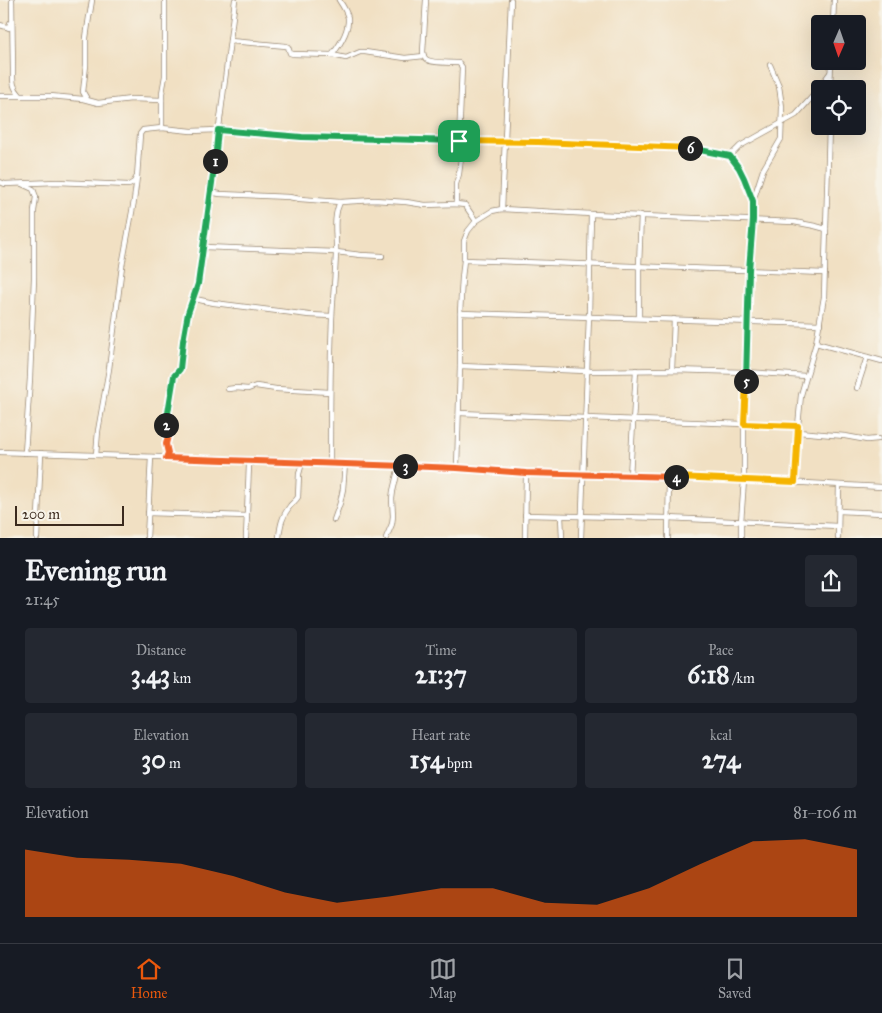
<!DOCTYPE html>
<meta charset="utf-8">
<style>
:root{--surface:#171b24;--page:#242831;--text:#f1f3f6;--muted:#9ea1a6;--line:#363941;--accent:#ea580c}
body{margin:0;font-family:"IM FELL Great Primer",serif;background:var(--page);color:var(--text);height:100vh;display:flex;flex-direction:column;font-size:19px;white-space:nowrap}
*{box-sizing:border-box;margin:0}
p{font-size:16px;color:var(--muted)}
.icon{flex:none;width:28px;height:28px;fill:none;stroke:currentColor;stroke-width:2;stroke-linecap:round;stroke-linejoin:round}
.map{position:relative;height:538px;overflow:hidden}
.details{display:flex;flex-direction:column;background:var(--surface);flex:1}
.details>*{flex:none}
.needle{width:32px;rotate:182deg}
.buttons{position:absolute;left:811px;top:15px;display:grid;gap:10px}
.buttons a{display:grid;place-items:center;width:55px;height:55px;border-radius:5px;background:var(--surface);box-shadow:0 5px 20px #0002;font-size:25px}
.scale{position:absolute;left:15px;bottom:12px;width:109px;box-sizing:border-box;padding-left:5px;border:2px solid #3b2a1e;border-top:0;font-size:14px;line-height:18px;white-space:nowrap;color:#3b2a1e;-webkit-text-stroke:4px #f7f3e8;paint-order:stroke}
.pin{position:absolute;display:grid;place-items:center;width:42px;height:42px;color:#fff;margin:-21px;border-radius:10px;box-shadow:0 2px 8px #0006}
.km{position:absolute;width:25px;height:25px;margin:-12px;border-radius:50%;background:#222;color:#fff;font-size:14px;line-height:25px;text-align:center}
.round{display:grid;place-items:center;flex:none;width:52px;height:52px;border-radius:5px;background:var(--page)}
.headline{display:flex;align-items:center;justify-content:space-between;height:85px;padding:0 25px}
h1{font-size:28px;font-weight:700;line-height:38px}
.metrics{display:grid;grid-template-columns:repeat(3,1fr);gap:8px;height:85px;padding:5px 25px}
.metrics div{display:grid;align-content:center;border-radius:5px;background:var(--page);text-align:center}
.metrics b{font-size:25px;font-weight:700}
.metrics small{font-size:14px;font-weight:400}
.metrics p{font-size:14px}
.chart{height:140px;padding:10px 25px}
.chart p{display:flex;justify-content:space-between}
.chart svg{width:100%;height:90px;margin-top:5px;fill:var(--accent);opacity:.7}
.menu{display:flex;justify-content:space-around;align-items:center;height:70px;border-top:1px solid var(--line);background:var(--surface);font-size:14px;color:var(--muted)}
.menu a{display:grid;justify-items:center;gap:2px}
.menu .on{color:var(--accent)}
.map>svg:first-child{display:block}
</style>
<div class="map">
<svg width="882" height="538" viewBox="0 0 882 538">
<rect width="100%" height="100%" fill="#f7f3e8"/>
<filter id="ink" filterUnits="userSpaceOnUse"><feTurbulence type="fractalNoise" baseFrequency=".02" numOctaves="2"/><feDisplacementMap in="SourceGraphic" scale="10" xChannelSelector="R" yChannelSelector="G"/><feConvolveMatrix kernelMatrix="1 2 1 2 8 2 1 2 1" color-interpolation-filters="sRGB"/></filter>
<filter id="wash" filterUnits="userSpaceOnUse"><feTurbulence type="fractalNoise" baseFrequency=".0096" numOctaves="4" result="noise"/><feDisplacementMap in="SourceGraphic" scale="20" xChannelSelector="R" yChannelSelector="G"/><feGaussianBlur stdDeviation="1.12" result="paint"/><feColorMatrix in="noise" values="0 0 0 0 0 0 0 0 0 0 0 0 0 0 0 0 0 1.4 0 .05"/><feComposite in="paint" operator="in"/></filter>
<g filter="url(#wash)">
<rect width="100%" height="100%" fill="#f1e0c3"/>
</g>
<g filter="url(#ink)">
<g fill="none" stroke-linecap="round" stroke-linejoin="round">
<g stroke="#968570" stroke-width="6">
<g id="minor">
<path d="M12,0L13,70C13,80 12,87 20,95"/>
<path d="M235,0L204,247L198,284L194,297L195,299L214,303L309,315L332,316"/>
<path d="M426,0L423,52C424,55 423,57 426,59C432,64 451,62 459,63L462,67L459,141"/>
<path d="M833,24L834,0"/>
<path d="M0,25L7,27L9,28L10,23"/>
<path d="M230,41L286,46L288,47L290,53L293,54L332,55L346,58L360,52H365L405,58L424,56"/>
<path d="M332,55C339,46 349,31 348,18C347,12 343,6 339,0"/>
<path d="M830,89L831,61"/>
<path d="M0,96H50L83,99L98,103L131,99L162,100"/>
<path d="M87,99L83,92L86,65V38L89,17L90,13L92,0"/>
<path d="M162,128V93L165,76V0"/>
<path d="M730,156L739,168L744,177L753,201V219L749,270L744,423V480L741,522V538"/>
<path d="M0,182L5,184L57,182L129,185L134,182L136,178"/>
<path d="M22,184L33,189L36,197L34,211V278L30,378L25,453"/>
<path d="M212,189L215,193L220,194L289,197L300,199L340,202L374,200L406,202L425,205L456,204L465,205L476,221"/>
<path d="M753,201L763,170L781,139L782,107L779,86L770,65"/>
<path d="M456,204V184L459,174L463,141"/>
<path d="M502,209L511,0"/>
<path d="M204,247L336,252L361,255L382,256"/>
<path d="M464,260L825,273"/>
<path d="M460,313L820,324"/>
<path d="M639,318V266L641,215"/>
<path d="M816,343L882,361"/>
<path d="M460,366L587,371L672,370L746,372L806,376"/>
<path d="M672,370L674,319"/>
<path d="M857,388L867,357"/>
<path d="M228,389L236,388L248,389L256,386L276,389L330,392"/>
<path d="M459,413L798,426"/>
<path d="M798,432L845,436L867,440L878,439"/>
<path d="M0,452L254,460"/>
<path d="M96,455L98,431L109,369L122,266L134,201L137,177L140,134L143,130L162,128L191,131L218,130L301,137L538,142L659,147L690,148L730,156L740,146L796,115L812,97L830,73"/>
<path d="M166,458L168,453L166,444L168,436L166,429L172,388L174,376L180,369L183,341L188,313L194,297"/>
<path d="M330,464C330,415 330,367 332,319C333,297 335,276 336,254C337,236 332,219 340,202"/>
<path d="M457,468L460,366V313L462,278L464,260V241L468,231L476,221L492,211L502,209L591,214L794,222L815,226L826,229"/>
<path d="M630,476L636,370"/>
<path d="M795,482L798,426L801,395L816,343L824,297L829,126"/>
<path d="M839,511L882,513"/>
<path d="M148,513L247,516"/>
<path d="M525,515L668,518L838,526"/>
<path d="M561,516L562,538"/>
<path d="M334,520L340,503L343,489L345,464"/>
<path d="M37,538L41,453"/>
<path d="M147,538L151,457"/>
<path d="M246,538L249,465L254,460L457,468L526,473L744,480L882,487"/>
<path d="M279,538C280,526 282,516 290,506C292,503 296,501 298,497L299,474L302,463"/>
<path d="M386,538L392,524L393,516L392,499L393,491L399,466"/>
<path d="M525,538L526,473"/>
<path d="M581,538L589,316L591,214"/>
<path d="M668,538L669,477"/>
<path d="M838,538L839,485"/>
</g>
</g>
<use href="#minor" stroke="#fff" stroke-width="4.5"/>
</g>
</g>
<g fill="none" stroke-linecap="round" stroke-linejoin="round" filter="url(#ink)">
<g stroke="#fff" stroke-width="10">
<path id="split-1" d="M215,161L218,130L302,137L459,141"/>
</g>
<g stroke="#fff" stroke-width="10">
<path id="split-2" d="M166,425L174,376L180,369L183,341L188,313L198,284L215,161"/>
</g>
<g stroke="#fff" stroke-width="10">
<path id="split-3" d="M166,425V429L168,436L166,444L168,453L166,458L405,466"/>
</g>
<g stroke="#fff" stroke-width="10">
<path id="split-4" d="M405,466L457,468L526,473L676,477"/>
</g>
<g stroke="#fff" stroke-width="10">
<path id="split-5" d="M676,477L795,482L798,426L744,424L746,381"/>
</g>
<g stroke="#fff" stroke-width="10">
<path id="split-6" d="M690,148L730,156L739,168L744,178L753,201V220L749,270L746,381"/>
</g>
<g stroke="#fff" stroke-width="10">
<path id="split-7" d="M459,141L538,142L690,148"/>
</g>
<use href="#split-1" stroke="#22a559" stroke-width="6"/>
<use href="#split-2" stroke="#22a559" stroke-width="6"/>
<use href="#split-3" stroke="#f0652b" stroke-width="6"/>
<use href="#split-4" stroke="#f0652b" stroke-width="6"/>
<use href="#split-5" stroke="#f5b400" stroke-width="6"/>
<use href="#split-6" stroke="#22a559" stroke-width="6"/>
<use href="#split-7" stroke="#f5b400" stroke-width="6"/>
</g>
</svg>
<div class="buttons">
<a><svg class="needle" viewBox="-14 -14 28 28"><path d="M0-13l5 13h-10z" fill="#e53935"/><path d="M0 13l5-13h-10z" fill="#9ea1a6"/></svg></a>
<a><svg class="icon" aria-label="locate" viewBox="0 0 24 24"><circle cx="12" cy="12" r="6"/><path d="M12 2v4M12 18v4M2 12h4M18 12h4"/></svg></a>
</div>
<div class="scale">200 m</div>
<div class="pin" style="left:459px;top:141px;background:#1e9e55"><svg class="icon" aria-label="arrive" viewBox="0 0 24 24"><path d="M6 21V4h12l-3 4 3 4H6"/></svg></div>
<b class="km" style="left:215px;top:161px">1</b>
<b class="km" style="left:166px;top:425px">2</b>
<b class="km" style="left:405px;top:466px">3</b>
<b class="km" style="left:676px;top:477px">4</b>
<b class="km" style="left:746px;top:381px">5</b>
<b class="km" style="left:690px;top:148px">6</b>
</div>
<section class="details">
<div class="headline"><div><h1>Evening run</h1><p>21:45</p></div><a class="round"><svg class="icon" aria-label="share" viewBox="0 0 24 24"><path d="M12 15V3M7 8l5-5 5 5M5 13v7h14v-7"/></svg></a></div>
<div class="metrics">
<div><p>Distance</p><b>3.43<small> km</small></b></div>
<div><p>Time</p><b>21:37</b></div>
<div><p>Pace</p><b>6:18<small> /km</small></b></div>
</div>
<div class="metrics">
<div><p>Elevation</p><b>30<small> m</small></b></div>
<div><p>Heart rate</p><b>154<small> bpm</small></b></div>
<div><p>kcal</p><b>274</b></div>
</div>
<div class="chart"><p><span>Elevation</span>81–106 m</p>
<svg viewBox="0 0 160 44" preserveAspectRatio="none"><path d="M0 44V11L10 15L20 16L30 18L40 24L50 32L60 37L70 34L80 30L90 30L100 37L110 38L120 30L130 18L140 7L150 6L160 11V44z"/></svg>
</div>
</section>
<nav class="menu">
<a class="on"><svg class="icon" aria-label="home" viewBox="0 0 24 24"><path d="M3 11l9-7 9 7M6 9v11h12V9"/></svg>Home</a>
<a><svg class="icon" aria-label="map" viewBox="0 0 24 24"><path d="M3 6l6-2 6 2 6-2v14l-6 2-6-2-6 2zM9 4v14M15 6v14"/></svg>Map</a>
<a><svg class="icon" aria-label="saved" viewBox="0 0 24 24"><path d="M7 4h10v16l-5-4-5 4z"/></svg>Saved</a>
</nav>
